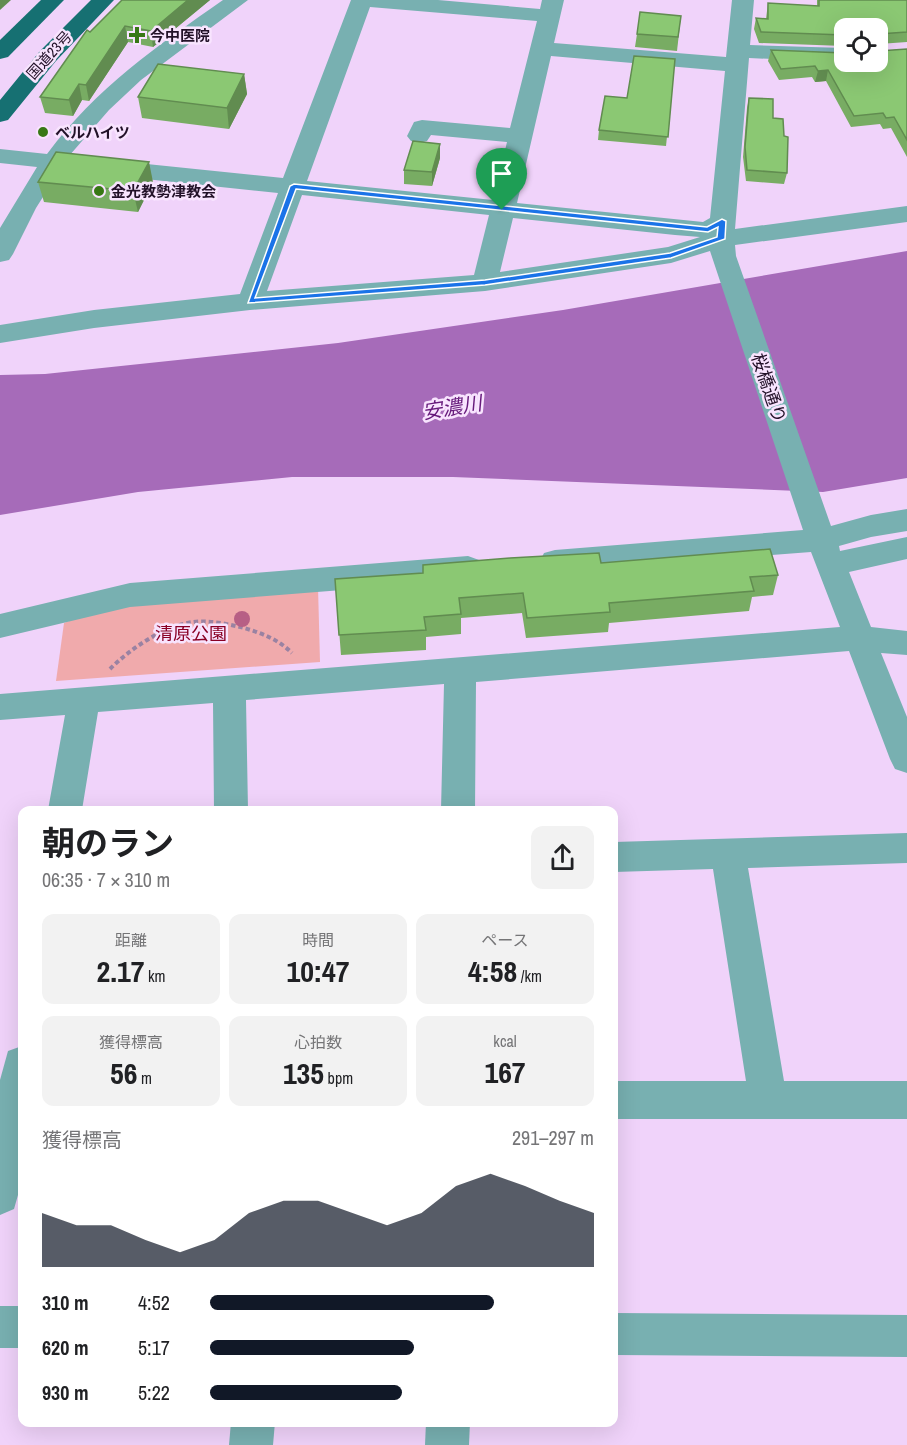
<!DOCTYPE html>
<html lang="ja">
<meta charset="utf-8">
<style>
:root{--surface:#fff;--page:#f2f2f2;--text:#202124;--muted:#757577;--accent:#111827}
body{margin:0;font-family:"Archivo Narrow","Noto Sans JP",sans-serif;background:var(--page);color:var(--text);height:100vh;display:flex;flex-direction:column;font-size:22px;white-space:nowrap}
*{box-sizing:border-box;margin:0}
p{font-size:20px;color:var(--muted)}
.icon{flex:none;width:33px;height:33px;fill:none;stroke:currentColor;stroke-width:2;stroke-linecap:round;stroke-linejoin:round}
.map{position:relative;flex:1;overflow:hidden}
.panel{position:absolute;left:18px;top:806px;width:600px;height:621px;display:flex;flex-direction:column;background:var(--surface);border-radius:12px;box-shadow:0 6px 24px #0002}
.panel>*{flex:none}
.controls{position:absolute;left:834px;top:18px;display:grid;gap:12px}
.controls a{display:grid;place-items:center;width:54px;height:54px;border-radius:12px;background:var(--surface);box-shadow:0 6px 24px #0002;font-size:30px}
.pin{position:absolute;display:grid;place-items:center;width:51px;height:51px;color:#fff;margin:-62px -26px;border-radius:50% 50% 50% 0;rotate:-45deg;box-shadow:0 0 6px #0007}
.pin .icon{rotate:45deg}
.round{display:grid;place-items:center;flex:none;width:63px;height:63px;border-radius:12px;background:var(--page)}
.head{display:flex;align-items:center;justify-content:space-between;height:102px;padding:0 24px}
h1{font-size:33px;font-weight:700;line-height:45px}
.figures{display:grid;grid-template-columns:repeat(3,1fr);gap:9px;height:102px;padding:6px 24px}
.figures div{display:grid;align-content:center;border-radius:12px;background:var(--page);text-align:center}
.figures b{font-size:30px;font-weight:700}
.figures small{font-size:16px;font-weight:400}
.figures p{font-size:16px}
.chart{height:168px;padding:12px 24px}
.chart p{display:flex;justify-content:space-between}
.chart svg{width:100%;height:108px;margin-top:6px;fill:var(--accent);opacity:.7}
ul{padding:0 24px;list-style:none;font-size:20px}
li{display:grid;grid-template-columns:96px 72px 1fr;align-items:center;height:45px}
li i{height:15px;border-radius:8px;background:var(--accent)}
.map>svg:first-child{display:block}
</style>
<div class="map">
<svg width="907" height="1445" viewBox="0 0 907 1445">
<rect width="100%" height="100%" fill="#f0d3fa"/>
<path fill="#f0aaac" d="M318,587L320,662L56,681L64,623L115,603Z"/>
<path fill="#a66bb9" d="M907,251V478L823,492L453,477H292L138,492L0,515V375L45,374L338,343L563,310Z"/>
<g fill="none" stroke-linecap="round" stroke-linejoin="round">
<path stroke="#9a82a2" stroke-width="4" stroke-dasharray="4.5 3" stroke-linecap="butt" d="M110,669C131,648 164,626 193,622C210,620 228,624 244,628C262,633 279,640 292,653"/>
<g fill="#78b0b1" fill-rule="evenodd">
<path d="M223,0H248L141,80L109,110L69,156L283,178L351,0H438L540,9L542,0H564L554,43L726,57L732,0H754L750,45L844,48V62L749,58L735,229L907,206V222L735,245L736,256L831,526L871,515L907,509V531L871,537L839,546L840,551L907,537V559L849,572L871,627L907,631V655L881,653L907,717V773L895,769L890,759L849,651L476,682L475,810H441L444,684L246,700L248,810H214L213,703L98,712L82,810H48L65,715L0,720V694L840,627L811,552L555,572L544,569L540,561L544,553L555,550L803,530L710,251L671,263L485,291L250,310L94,328L0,343V325L94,310L240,294L278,193L60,170L36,208L13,254L9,260L0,262V228L37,167L0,163V149L47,154C97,87 156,47 223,0ZM370,7L537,21L510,128L422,120L414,122L407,136L411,141L419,143L427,141L431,135L507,142L493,200L307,181ZM551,56L725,71L710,218L703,222L517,203ZM302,195L489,215L474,275L267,291ZM513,218L675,235L700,237L668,247L500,272Z"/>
<path d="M468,556L479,560L483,568L479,576L468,580L130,607L0,638V614L130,583Z"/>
<path d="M907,833V863L748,868L784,1081H907V1119H614V1081H746L713,869L614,872V842Z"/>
<path d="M22,1046V1181L14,1209L0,1215V1080L8,1051Z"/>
<rect x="0" y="1306" width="22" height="42"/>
<path d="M614,1313L907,1315V1357L614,1355Z"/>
<path d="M231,1422H275L273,1445H229Z"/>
<path d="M426,1422H470L469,1445H425Z"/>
</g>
<g fill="#167072" fill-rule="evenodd">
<path d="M41,0H64L8,57L0,59V40Z"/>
<path d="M91,0H114L56,61L8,120L0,122V100L40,51Z"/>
</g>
</g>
<circle fill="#b75f85" cx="242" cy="619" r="8"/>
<g fill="#78ac63">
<path d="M122,0H210L153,47L128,42L89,101L82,100L73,116L45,113L40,97L90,32Z"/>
<path d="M817,0H907V42L879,44V51L907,49V157L891,128L883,129L880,124L851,127L826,81L815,82L812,77L779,80L768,61L771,50L878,62L844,28V46L759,43L754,29L756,18L766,19L768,3L817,6Z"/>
<path d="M681,16L677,51L635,47L637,34Z"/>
<path d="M675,59L666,146L598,140L599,130L627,98Z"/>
<path d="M244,74L247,94L229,129L142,118L138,97Z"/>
<path d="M749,98L773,118L787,173L784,184L746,181L743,157L747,108Z"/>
<path d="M440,144V158L432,186L404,184V170Z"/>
<path d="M38,182H153L138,212L44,202Z"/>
<path d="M601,563L778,575L773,595L752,597L749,611L609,623L608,632L526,638L522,613L461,618V634L426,637V650L341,655L335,579Z"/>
</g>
<g fill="#618c50">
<path d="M0,0H11L0,10Z"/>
<path d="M188,0H210L153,47L151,31Z"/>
<path d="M125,26L128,42L89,101L86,85Z"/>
<path d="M828,70L826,81L815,82L818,71Z"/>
<path d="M244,74L247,94L229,129L227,108Z"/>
<path d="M79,84L82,100L73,116L69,100Z"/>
<path d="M440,144V158L432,186V172Z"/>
<path d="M149,162L153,182L138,212L133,191Z"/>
</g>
<g fill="#8bc873" stroke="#618c50" stroke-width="1.5">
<path d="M122,0H188L151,31L125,26L86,85L79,84L69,100L40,97L87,30L90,32Z"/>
<path d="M819,0H907V32L879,34V51L907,49V140L894,117L886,118L883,113L854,116L828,70L818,71L815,66L781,69L771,50L844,53V62H878V28H844V35L761,32L756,18L768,19V3L819,6Z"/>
<path d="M640,12L681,16L678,37L637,34Z"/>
<path d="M634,56L675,59L668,137L599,130L605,96L627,98Z"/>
<path d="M158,64L244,74L227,108L138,97Z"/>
<path d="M749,98L773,99V118L783,119L784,136L788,137L787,173L747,170L745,147Z"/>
<path d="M413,141L440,144L432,172L404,170Z"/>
<path d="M56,152L149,162L133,191L38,182Z"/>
<path d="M770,549L778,575L750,577L754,591L609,603L610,612L527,618L523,593L459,598L461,614L424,617L426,630L339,635L335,579L423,573V565L510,558L599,553L601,563Z"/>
</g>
<path fill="#1a73e8" stroke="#fff" stroke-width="1.5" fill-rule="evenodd" d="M294,184L707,227L722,219L726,221L725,239L671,258L485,285L248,303L290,186ZM296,189L708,232L718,227L717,237L670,253L485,280L255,298Z"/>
<g fill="#387815" stroke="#f8e4fe" stroke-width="2">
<path d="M134 26h6v6h6v6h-6v6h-6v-6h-6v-6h6z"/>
<circle cx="43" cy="132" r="6"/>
<circle cx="99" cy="191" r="6"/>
</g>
<g text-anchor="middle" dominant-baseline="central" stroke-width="5" stroke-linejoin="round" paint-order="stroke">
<g font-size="15" font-weight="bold" fill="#221128" stroke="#f8e4fe" text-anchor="start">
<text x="150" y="35">今中医院</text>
<text x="55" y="132">ベルハイツ</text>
<text x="111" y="191">金光教勢津教会</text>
</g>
<g font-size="15" fill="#221128" stroke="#f8e4fe">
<text transform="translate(49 55) rotate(-48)">国道23号</text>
</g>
<g font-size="18" fill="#221128" stroke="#f8e4fe">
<text transform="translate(769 388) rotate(71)">桜橋通り</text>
</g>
<g font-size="18" fill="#890025" stroke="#f8e4fe">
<text x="191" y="633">清原公園</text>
</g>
<g font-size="20" font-style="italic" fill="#661a7b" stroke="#f8e4fe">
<text transform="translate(452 407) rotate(-9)">安濃川</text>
</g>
</g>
</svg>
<div class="controls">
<a><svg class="icon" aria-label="locate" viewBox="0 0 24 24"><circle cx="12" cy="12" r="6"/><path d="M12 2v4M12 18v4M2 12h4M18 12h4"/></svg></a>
</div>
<div class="pin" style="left:502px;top:210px;background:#1e9e55"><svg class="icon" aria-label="arrive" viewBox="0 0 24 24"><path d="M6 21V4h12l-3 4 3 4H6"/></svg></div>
<section class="panel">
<div class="head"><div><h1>朝のラン</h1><p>06:35 · 7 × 310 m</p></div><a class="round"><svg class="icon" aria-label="share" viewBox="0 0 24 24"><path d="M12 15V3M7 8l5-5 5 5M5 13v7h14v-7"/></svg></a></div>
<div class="figures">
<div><p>距離</p><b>2.17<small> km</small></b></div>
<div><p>時間</p><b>10:47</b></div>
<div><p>ペース</p><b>4:58<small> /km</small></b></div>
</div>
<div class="figures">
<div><p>獲得標高</p><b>56<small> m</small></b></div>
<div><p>心拍数</p><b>135<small> bpm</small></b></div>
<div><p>kcal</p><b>167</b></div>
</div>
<div class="chart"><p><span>獲得標高</span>291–297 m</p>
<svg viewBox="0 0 160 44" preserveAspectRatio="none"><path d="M0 44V22L10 27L20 27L30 33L40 38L50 33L60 22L70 17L80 17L90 22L100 27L110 22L120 11L130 6L140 11L150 17L160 22V44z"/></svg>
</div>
<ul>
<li><b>310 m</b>4:52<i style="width:74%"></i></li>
<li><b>620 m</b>5:17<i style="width:53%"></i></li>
<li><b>930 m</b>5:22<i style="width:50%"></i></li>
</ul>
</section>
</div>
